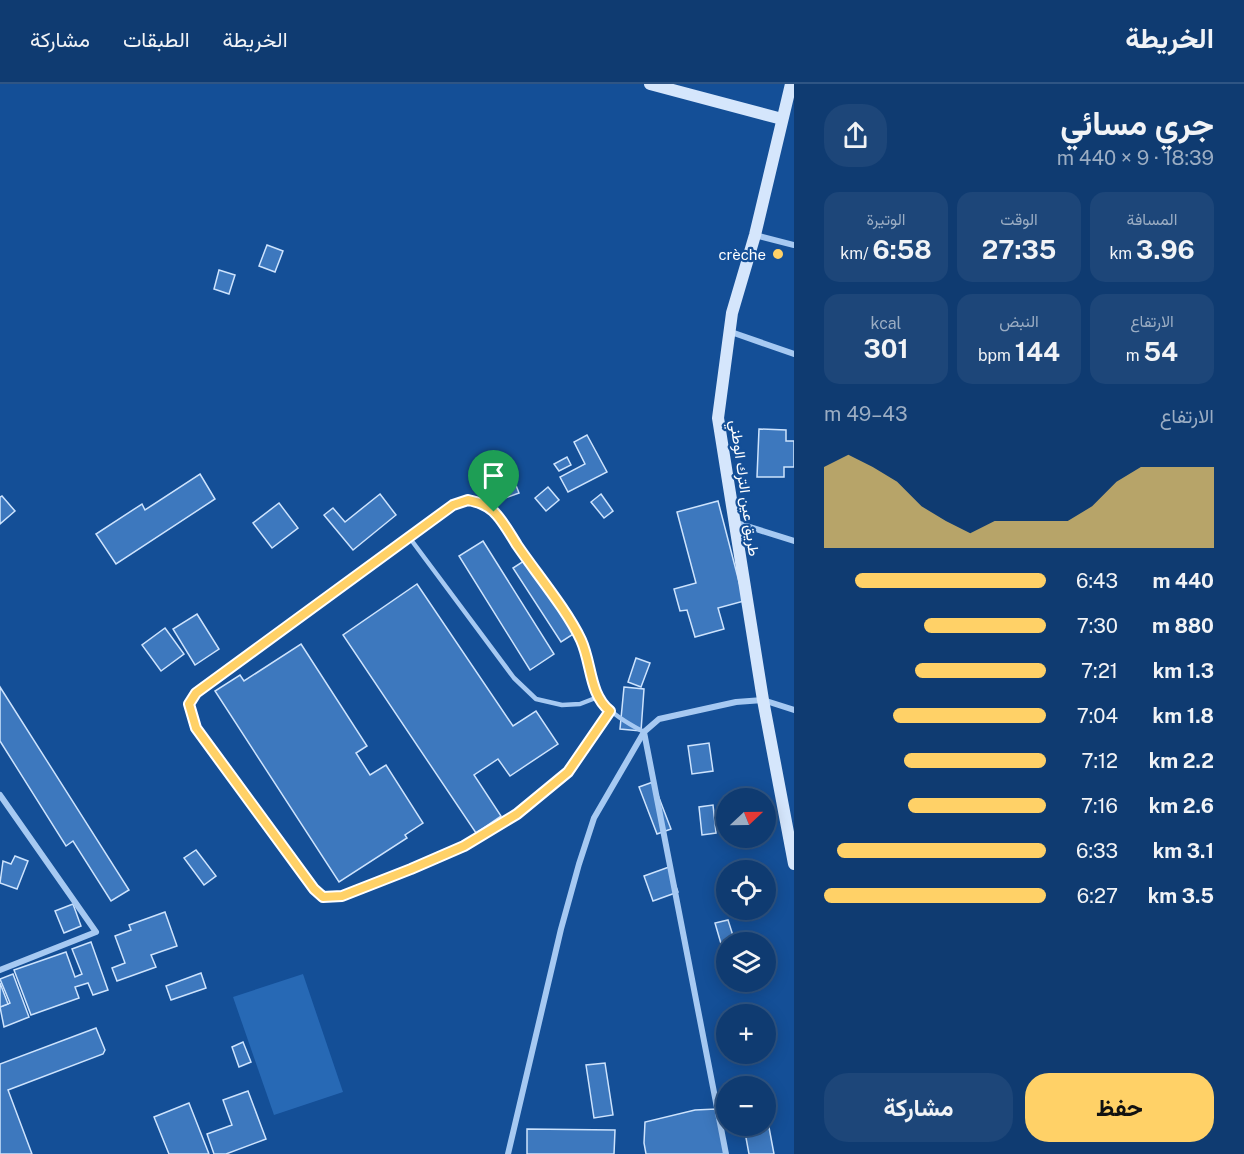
<!DOCTYPE html>
<html lang="ar">
<meta charset="utf-8">
<style>
:root{--surface:#0f3b71;--page:#1d4679;--text:#f1f3f6;--muted:#9badc3;--line:#2f5584;--accent:#ffd167}
body{margin:0;font-family:"Public Sans",Vazirmatn,sans-serif;background:var(--page);color:var(--text);direction:rtl;height:100vh;display:flex;flex-direction:column;font-size:22px;white-space:nowrap}
*{box-sizing:border-box;margin:0}
p{font-size:20px;color:var(--muted)}
.icon{flex:none;width:33px;height:33px;fill:none;stroke:currentColor;stroke-width:2;stroke-linecap:round;stroke-linejoin:round}
.map{position:relative;flex:1;overflow:hidden;direction:ltr}
.sheet{display:flex;flex-direction:column;background:var(--surface);width:450px}
.sheet>*{flex:none}
.needle{width:39px;rotate:68deg}
.controls{position:absolute;left:716px;top:704px;display:grid;gap:12px}
.controls a{display:grid;place-items:center;width:60px;height:60px;border-radius:50%;background:var(--surface);box-shadow:0 3px 15px #0003,0 0 0 2px var(--line);font-size:30px}
.pin{position:absolute;display:grid;place-items:center;width:51px;height:51px;color:#fff;margin:-62px -26px;border-radius:50% 50% 50% 0;rotate:-45deg;box-shadow:0 0 6px #0007}
.pin .icon{rotate:45deg}
.round{display:grid;place-items:center;flex:none;width:63px;height:63px;border-radius:24px;background:var(--page)}
.overview{display:flex;align-items:center;justify-content:space-between;height:102px;padding:0 30px}
h1{font-size:33px;font-weight:700;line-height:45px}
.figures{display:grid;grid-template-columns:repeat(3,1fr);gap:9px;height:102px;padding:6px 30px}
.figures div{display:grid;align-content:center;border-radius:15px;background:var(--page);text-align:center}
.figures b{font-size:26px;font-weight:700}
.figures small{font-size:16px;font-weight:400}
.figures p{font-size:16px}
.chart{height:168px;padding:12px 30px}
.chart p{display:flex;justify-content:space-between}
.chart svg{width:100%;height:108px;margin-top:6px;fill:var(--accent);opacity:.7}
.primary-button{display:flex;gap:12px;margin-top:auto;padding:12px 30px}
.primary-button a{flex:1;height:69px;border-radius:24px;background:var(--accent);color:#111;font-size:24px;font-weight:700;line-height:69px;text-align:center}
.primary-button a+a{background:var(--page);color:var(--text)}
ul{padding:0 30px;list-style:none;font-size:20px}
li{display:grid;grid-template-columns:96px 72px 1fr;align-items:center;height:45px}
li i{height:15px;border-radius:8px;background:var(--accent)}
header{display:flex;align-items:center;gap:36px;box-sizing:border-box;height:84px;padding:0 30px;background:var(--surface);border-bottom:2px solid var(--line)}
header strong{font-size:28px}
nav{display:flex;gap:33px;margin-inline-start:auto;font-size:21px}
main{display:flex;flex:1;min-height:0}
.map>svg:first-child{display:block}
</style>
<header>
<strong>الخريطة</strong>
<nav><a>الخريطة</a><a>الطبقات</a><a>مشاركة</a></nav>
</header>
<main>
<section class="sheet">
<div class="overview"><div><h1>جري مسائي</h1><p>18:39 · 9 × 440 m</p></div><a class="round"><svg class="icon" aria-label="share" viewBox="0 0 24 24"><path d="M12 15V3M7 8l5-5 5 5M5 13v7h14v-7"/></svg></a></div>
<div class="figures">
<div><p>المسافة</p><b>3.96<small> km</small></b></div>
<div><p>الوقت</p><b>27:35</b></div>
<div><p>الوتيرة</p><b>6:58<small> /km</small></b></div>
</div>
<div class="figures">
<div><p>الارتفاع</p><b>54<small> m</small></b></div>
<div><p>النبض</p><b>144<small> bpm</small></b></div>
<div><p>kcal</p><b>301</b></div>
</div>
<div class="chart"><p><span>الارتفاع</span>43–49 m</p>
<svg viewBox="0 0 160 44" preserveAspectRatio="none"><path d="M0 44V11L10 6L20 11L30 17L40 27L50 33L60 38L70 33L80 33L90 33L100 33L110 27L120 17L130 11L140 11L150 11L160 11V44z"/></svg>
</div>
<ul>
<li><b>440 m</b>6:43<i style="width:86%"></i></li>
<li><b>880 m</b>7:30<i style="width:55%"></i></li>
<li><b>1.3 km</b>7:21<i style="width:59%"></i></li>
<li><b>1.8 km</b>7:04<i style="width:69%"></i></li>
<li><b>2.2 km</b>7:12<i style="width:64%"></i></li>
<li><b>2.6 km</b>7:16<i style="width:62%"></i></li>
<li><b>3.1 km</b>6:33<i style="width:94%"></i></li>
<li><b>3.5 km</b>6:27<i style="width:100%"></i></li>
</ul>
<div class="primary-button"><a>حفظ</a><a>مشاركة</a></div>
</section>
<div class="map">
<svg width="794" height="1070" viewBox="0 0 794 1070">
<rect width="100%" height="100%" fill="#144f97"/>
<path fill="#2769b5" d="M303,890L343,1008L274,1031L233,913Z"/>
<g fill="#3d78be" stroke="#cde3fd" stroke-width="1.5">
<path d="M267,161L283,167L275,188L259,182Z"/>
<path d="M219,186L235,191L229,210L214,205Z"/>
<path d="M759,345L786,346V357H794V383H784V393H757Z"/>
<path d="M587,351L607,388L568,408L560,393L585,380L574,358Z"/>
<path d="M567,373L571,381L559,387L554,380Z"/>
<path d="M507,378L519,409L505,414L493,383Z"/>
<path d="M200,390L215,415L116,480L96,450L142,420L145,426Z"/>
<path d="M548,403L559,416L546,427L535,414Z"/>
<path d="M380,410L396,431L353,466L324,431L333,424L345,438Z"/>
<path d="M601,410L613,427L604,434L591,418Z"/>
<path d="M2,412L15,427L0,440V413Z"/>
<path d="M718,417L744,517L718,524L724,545L695,553L687,526L680,527L674,505L696,499L677,428Z"/>
<path d="M279,419L298,444L272,464L253,439Z"/>
<path d="M483,457L554,570L530,586L459,472Z"/>
<path d="M530,473L578,547L561,558L513,484Z"/>
<path d="M417,500L513,642L536,627L558,660L510,692L498,675L474,691L501,732L476,749L343,551Z"/>
<path d="M197,530L219,565L195,581L173,545Z"/>
<path d="M165,544L184,570L161,587L142,561Z"/>
<path d="M301,560L367,662L356,669L370,691L386,681L423,739L405,751L407,754L339,798L215,607L240,591L244,597Z"/>
<path d="M636,574L650,579L641,603L628,598Z"/>
<path d="M0,603L129,806L111,817L73,757L66,762L0,657Z"/>
<path d="M624,603L644,605L641,647L620,645Z"/>
<path d="M709,659L713,687L692,690L688,662Z"/>
<path d="M653,698L671,745L657,750L639,703Z"/>
<path d="M713,721L716,749L702,751L699,723Z"/>
<path d="M196,766L216,792L204,801L184,774Z"/>
<path d="M15,772L28,777L17,805L0,799L3,777L11,780Z"/>
<path d="M669,783L678,808L653,817L644,792Z"/>
<path d="M73,820L81,842L64,849L55,827Z"/>
<path d="M165,828L177,862L151,871L156,883L117,897L112,884L125,879L115,852L131,846L129,841Z"/>
<path d="M728,836L735,858H726L724,870L715,839Z"/>
<path d="M91,858L108,906L93,911L88,899L75,903L79,914L31,931L14,886L66,868L75,893L82,890L72,865Z"/>
<path d="M201,889L206,904L171,916L166,902Z"/>
<path d="M13,890L29,933L4,943L0,923L10,919L0,895Z"/>
<path d="M0,899L8,920L0,923Z"/>
<path d="M96,944L105,966L103,970L8,1006L32,1070H0V980Z"/>
<path d="M243,958L251,978L239,983L232,963Z"/>
<path d="M738,969H752L754,974L740,978Z"/>
<path d="M605,979L613,1031L594,1034L586,981Z"/>
<path d="M248,1007L266,1055L226,1070H214L207,1050L232,1041L223,1016Z"/>
<path d="M189,1019L209,1070H169L154,1033Z"/>
<path d="M716,1025L727,1070H646L644,1059L645,1038L695,1026Z"/>
<path d="M765,1038H768L774,1070H749L744,1043L765,1041Z"/>
<path d="M527,1045L615,1046L614,1070H527Z"/>
</g>
<g fill="none" stroke-linecap="round" stroke-linejoin="round">
<g stroke="#a6c9f2" stroke-width="4.5">
<path d="M409,453C439,431 457,404 494,428L580,554C601,609 585,617 644,648"/>
<path d="M598,613L580,620L562,621L536,615L514,594L409,453L196,609L189,620L196,644L314,805L323,813L333,814L411,785L464,762L517,730L569,688L610,627"/>
</g>
<g stroke="#a6c9f2" stroke-width="6">
<path d="M755,151L794,161"/>
<path d="M731,248L794,270"/>
<path d="M734,438L794,457"/>
<path d="M0,711L96,848L0,886"/>
<path d="M508,1070L561,845L579,780L594,734L644,648"/>
<path d="M726,1070L644,648L659,635L736,618L763,616L794,626"/>
</g>
<g stroke="#d5e6fc" stroke-width="12">
<path d="M650,0L782,35"/>
<path d="M791,0L755,151L732,229L718,334L763,616L794,780"/>
</g>
</g>
<g fill="none" stroke-linecap="round" stroke-linejoin="round">
<g stroke="#fff" stroke-width="12">
<path id="route" d="M468,416C477,418 485,420 493,427C502,435 510,450 517,461C536,489 567,526 581,556C592,580 589,610 610,627L568,688L517,730L464,762L411,785L342,812L323,813L314,805L196,644L189,620L196,609L453,421Z"/>
</g>
<use href="#route" stroke="#ffd167" stroke-width="8"/>
</g>
<circle fill="#ffd167" stroke="#144f97" stroke-width="2" cx="778" cy="170" r="6"/>
<g text-anchor="middle" dominant-baseline="central" stroke-width="4.5" stroke-linejoin="round" paint-order="stroke">
<g font-size="15" fill="#fff" stroke="#144f97" text-anchor="end">
<text x="766" y="170">crèche</text>
</g>
<g font-size="15" fill="#fff" stroke="#144f97">
<text transform="translate(745 404) rotate(82)">طريق عين الترك الوطني</text>
</g>
</g>
</svg>
<div class="controls">
<a><svg class="needle" viewBox="-14 -14 28 28"><path d="M0-13l5 13h-10z" fill="#e53935"/><path d="M0 13l5-13h-10z" fill="#9badc3"/></svg></a>
<a><svg class="icon" aria-label="locate" viewBox="0 0 24 24"><circle cx="12" cy="12" r="6"/><path d="M12 2v4M12 18v4M2 12h4M18 12h4"/></svg></a>
<a><svg class="icon" aria-label="layers" viewBox="0 0 24 24"><path d="M12 4l9 5-9 5-9-5zM3 14l9 5 9-5"/></svg></a>
<a>+</a>
<a>−</a>
</div>
<div class="pin" style="left:494px;top:428px;background:#1e9e55"><svg class="icon" aria-label="arrive" viewBox="0 0 24 24"><path d="M6 21V4h12l-3 4 3 4H6"/></svg></div>
</div>
</main>
